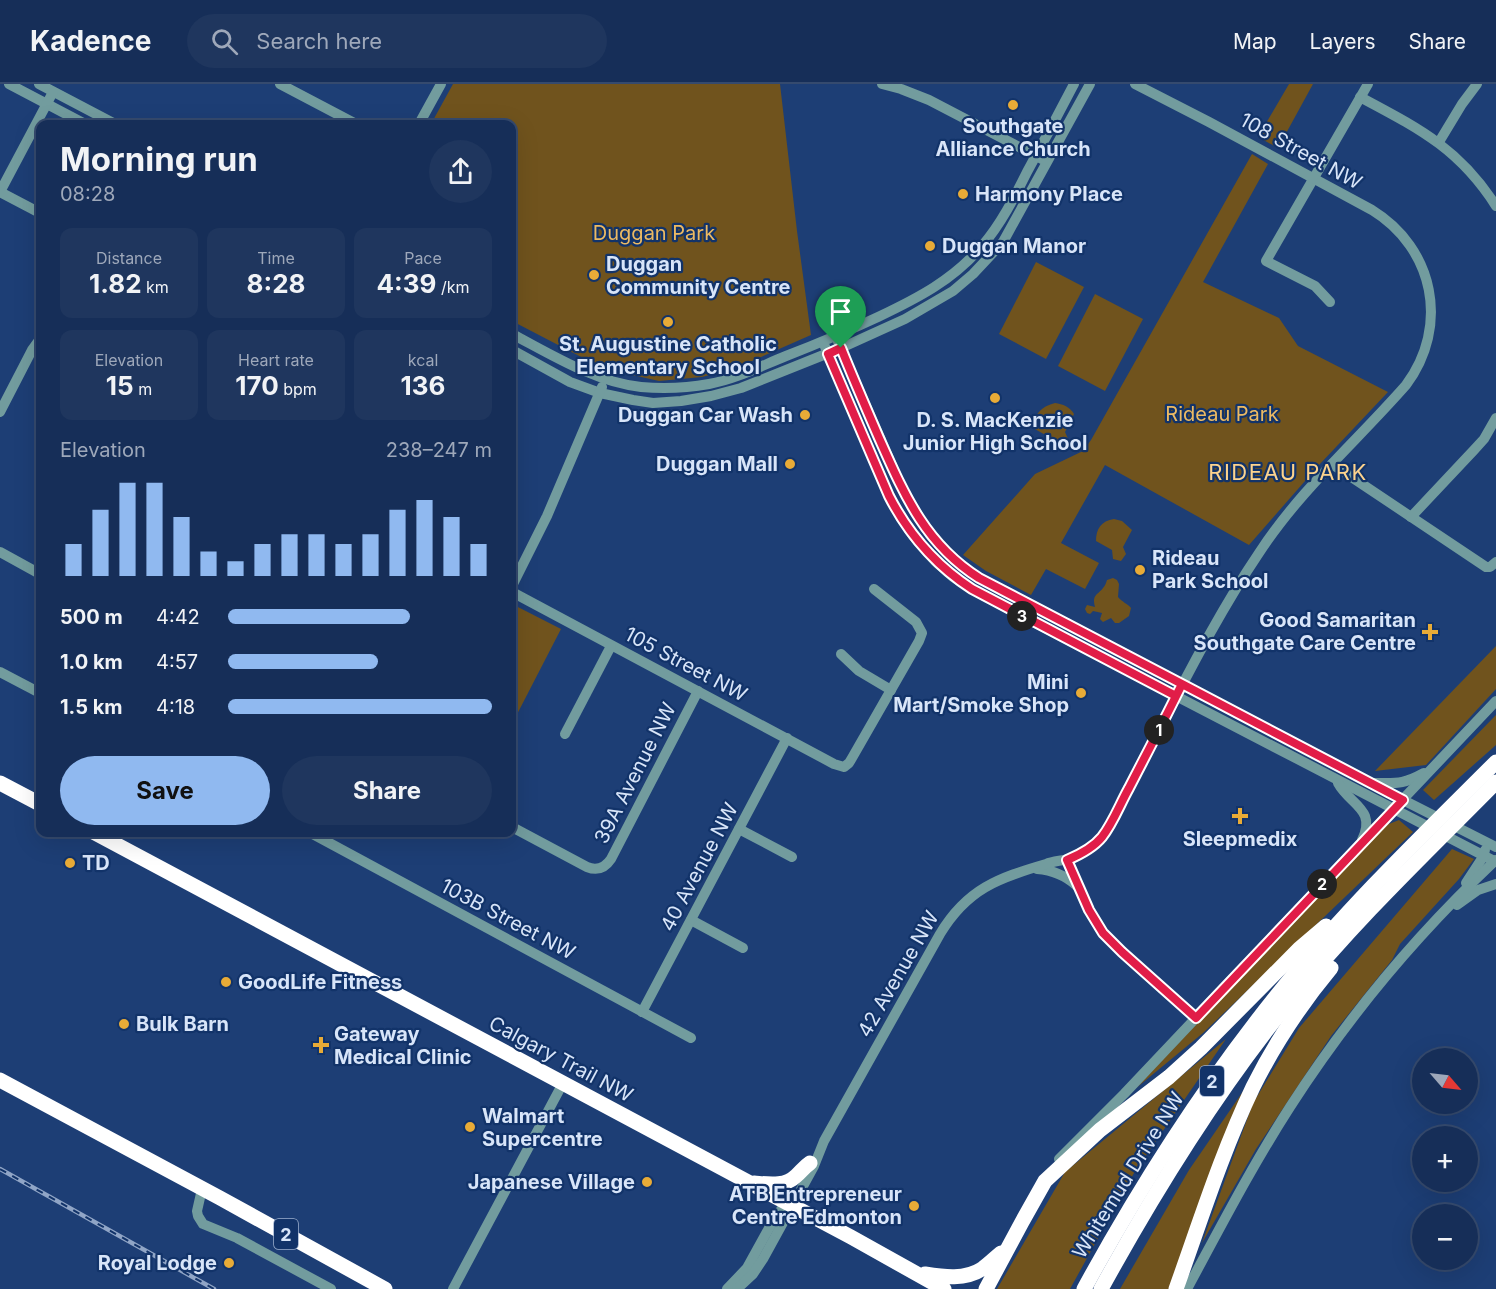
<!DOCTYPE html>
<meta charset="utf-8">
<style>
:root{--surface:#162e58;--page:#1f365e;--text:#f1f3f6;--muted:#9ea8ba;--line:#354a6e;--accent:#90b9f0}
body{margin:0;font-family:Inter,sans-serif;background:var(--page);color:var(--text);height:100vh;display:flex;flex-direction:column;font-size:22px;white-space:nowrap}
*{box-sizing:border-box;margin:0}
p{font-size:20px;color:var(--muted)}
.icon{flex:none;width:33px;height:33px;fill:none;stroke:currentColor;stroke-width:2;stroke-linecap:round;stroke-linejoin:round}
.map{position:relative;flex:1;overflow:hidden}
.drawer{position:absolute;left:36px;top:36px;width:480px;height:717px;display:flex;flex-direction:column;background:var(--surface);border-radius:12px;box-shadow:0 6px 24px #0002,0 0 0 2px var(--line)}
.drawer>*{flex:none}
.needle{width:39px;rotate:118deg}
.tools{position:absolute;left:1412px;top:964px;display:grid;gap:12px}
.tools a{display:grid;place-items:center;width:66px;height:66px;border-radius:50%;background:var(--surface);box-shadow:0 6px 24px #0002,0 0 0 2px var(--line);font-size:30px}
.pin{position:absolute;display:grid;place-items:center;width:51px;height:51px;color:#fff;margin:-62px -26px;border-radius:50% 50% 50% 0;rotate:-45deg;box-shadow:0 0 6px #0007}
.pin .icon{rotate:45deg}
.km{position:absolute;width:30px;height:30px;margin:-15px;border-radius:50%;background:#222;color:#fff;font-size:16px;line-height:30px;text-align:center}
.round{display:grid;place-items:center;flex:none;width:63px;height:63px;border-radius:32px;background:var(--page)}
.head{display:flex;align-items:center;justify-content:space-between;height:102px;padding:0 24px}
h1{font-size:33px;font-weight:700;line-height:45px}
.metrics{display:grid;grid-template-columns:repeat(3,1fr);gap:9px;height:102px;padding:6px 24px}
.metrics div{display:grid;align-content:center;border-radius:12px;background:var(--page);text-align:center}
.metrics b{font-size:26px;font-weight:700}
.metrics small{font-size:16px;font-weight:400}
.metrics p{font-size:16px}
.chart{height:168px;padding:12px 24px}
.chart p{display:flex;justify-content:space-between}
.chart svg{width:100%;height:108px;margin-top:6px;stroke:var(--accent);stroke-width:6}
.action{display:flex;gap:12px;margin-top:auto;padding:12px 24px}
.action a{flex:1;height:69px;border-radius:36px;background:var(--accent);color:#111;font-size:24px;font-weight:700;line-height:69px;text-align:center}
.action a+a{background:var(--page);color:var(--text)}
ul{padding:0 24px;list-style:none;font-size:20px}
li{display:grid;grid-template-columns:96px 72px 1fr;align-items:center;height:45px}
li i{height:15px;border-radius:8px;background:var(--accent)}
header{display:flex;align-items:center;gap:36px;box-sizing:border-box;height:84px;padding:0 30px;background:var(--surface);border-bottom:2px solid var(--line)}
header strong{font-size:28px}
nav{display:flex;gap:33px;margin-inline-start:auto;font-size:21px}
.search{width:420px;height:54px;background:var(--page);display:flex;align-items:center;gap:15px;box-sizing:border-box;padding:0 21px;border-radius:33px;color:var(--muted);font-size:22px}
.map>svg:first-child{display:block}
</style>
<header>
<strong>Kadence</strong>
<div class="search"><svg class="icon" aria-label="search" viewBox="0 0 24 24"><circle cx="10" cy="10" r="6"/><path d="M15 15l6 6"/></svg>Search here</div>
<nav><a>Map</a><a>Layers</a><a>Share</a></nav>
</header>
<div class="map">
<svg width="1496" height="1205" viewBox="0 0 1496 1205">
<rect width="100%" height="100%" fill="#1d3e75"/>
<g fill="#70531d">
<path d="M453,0H780L797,147L811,251L736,284L702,293L659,297L619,288L587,276L512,237V40H431Z"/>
<path d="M1289,0H1313L1278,64L1258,53Z"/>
<path d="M1252,70L1268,80L1203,198L1279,234L1298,262L1388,308L1319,381L1249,461L1105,381L1061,459L1099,479L1085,505L1046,485L1031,511L986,487L963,471L1035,390L1083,367L1091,356Z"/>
<path d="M1036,178L1084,203L1046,275L999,250Z"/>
<path d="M1095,210L1143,235L1105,307L1058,282Z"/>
<path d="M1055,319C1063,320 1070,323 1074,330L1065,348L1069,357L1065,364L1060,366L1052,362L1049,353L1033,344C1033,331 1042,322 1055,319Z"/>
<path d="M1114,435L1122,437L1132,446L1123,463L1126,470L1121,477L1113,475L1112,466L1096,457C1096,445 1101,437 1114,435Z"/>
<path d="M1113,494L1117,496L1119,500L1118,513C1122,518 1128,520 1131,524L1129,532L1119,539H1115L1111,534L1103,538L1100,535L1102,529L1093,527L1090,530L1087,529L1085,525L1087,521L1095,523C1092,510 1097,512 1103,504C1105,502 1106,499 1107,496Z"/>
<path d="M512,520L561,545L512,640Z"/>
<path d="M1496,562V605L1426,681L1375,687Z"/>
<path d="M1496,631V661L1434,716L1423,706Z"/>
<path d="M1399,736L1413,748L1203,949L1135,1005L1384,742Z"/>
<path d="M1452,765L1474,775L1459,795L1400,860L1392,876L1331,952L1256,1065L1202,1159L1253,1019L1299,944Z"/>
<path d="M1226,955L1134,1089L1070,1205H997L1065,1088Z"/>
<path d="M1246,1003L1171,1205H1120L1189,1086Z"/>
</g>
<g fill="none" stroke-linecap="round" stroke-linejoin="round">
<g stroke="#729c9e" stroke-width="10">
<path d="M9,0L85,40"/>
<path d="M39,0L115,40"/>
<path d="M280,0L356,40"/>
<path d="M882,0L901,5L929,16L1042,75"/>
<path d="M1360,13C1418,44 1459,64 1496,122"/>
<path d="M419,40L441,0"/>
<path d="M1439,58L1462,20L1477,0"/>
<path d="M0,108L53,8"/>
<path d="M0,108L40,129"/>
<path d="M1330,218L1315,202L1266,177L1368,0"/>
<path d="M512,250C552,271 595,298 641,303C664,305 687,304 709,300C736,295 761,282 786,272C817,260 848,247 878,233C918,214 953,196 982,162C1001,140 1014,114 1027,88C1043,59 1059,29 1074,0"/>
<path d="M836,253L902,404L930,451L950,473L962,482L979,494L1043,528L1403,716L1496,763"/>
<path d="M823,258L889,412L901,434L913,452L935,477L953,493L972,505L1018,530L1496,778"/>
<path d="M512,266L570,298L600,309L633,316L653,319L681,317L711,312L741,304L841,264L905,235L953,207L973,190L1003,158L1090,0"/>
<path d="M0,328L32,266L40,255"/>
<path d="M1332,380L1486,483H1490L1496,478"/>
<path d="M1411,433L1474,366L1484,355L1496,334"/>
<path d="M0,468L40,490"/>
<path d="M512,502L547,432L602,303"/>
<path d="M512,508L834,680L844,683L849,679L852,674L919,557L922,549L916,538L874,505"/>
<path d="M841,570L859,587L891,606"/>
<path d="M0,588L40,609"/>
<path d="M565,650L611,562"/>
<path d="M1338,699C1350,721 1377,725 1362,756"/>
<path d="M1373,699C1397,699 1402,701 1424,689"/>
<path d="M512,743L587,783C597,787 605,784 611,775L698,607"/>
<path d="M739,745L792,773"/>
<path d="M309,748L691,954"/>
<path d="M1067,776L1089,826L1103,849L1122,868L1196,934"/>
<path d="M1037,785C1052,786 1065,791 1077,802"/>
<path d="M1466,799L1483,773L1485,766"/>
<path d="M1457,821L1478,806L1496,800"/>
<path d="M691,836L743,864"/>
<path d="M642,928L787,654"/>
<path d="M1059,1075L1124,1010L1279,846L1496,617"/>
<path d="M202,1105L197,1127L198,1132L203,1140L237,1154L331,1205"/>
<path d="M453,1205L563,999"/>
<path d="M727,1205L747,1184L774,1135L790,1114"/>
<path d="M737,1205L753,1190L763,1175L814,1082L824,1057L940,850C967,805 998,794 1046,780C1053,777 1061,777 1068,775C1081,772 1094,761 1103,752C1118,728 1130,701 1143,676C1180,606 1215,534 1259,469C1300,406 1357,357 1406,301C1450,242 1434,164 1372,126L1209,38L1135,0"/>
<path d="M1187,1205C1220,1144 1252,1082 1290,1023C1348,933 1418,849 1496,776"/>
</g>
<g stroke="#fff" stroke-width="15">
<path d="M0,699L40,720"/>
<path d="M93,748L851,1153L944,1205"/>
<path d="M0,996L220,1114L385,1205"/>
<path d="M754,1099C768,1100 785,1103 796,1092C801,1088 804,1083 810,1079"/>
<path d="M925,1190C944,1193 965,1196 982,1185C989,1180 995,1174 1001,1169"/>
<path d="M986,1205L1022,1138L1045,1097L1100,1046L1169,993L1201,964L1299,865L1326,842"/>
<path d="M1084,1205C1143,1097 1209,994 1287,899C1351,820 1424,750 1496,678"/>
<path d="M1101,1205C1157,1103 1219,1003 1293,913C1355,836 1427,768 1496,698"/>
<path d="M1176,1205C1200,1138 1222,1068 1253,1003C1274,961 1301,920 1331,884"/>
</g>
<g stroke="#90a5c6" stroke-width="4.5">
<path id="rail" d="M0,1085L214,1205"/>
</g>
<use href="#rail" stroke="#123369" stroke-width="2" stroke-dasharray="7" stroke-linecap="butt"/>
</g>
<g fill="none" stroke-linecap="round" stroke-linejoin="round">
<g stroke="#fff" stroke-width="12">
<path id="route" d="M841,264C853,294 866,324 879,354C904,410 925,460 979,494L1182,600C1165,635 1147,669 1129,704C1120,720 1113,739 1102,753C1093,764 1079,771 1067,776L1089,826L1103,849L1122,868L1196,934L1403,716L1182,600L1176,612L972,505C935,481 909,451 889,412L828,270L841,264"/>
</g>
<use href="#route" stroke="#e11d48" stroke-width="8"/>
</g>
<g fill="#e8ab37" stroke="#123369" stroke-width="2">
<circle cx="1013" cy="21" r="6"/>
<circle cx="963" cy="110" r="6"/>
<circle cx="930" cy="162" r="6"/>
<circle cx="594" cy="191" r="6"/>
<circle cx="668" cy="238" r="6"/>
<circle cx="995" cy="314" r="6"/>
<circle cx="805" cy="331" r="6"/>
<circle cx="790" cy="380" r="6"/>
<circle cx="1140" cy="486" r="6"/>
<path d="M1427 539h6v6h6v6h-6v6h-6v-6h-6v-6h6z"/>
<circle cx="1081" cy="609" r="6"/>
<path d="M1237 723h6v6h6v6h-6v6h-6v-6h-6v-6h6z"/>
<circle cx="70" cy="779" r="6"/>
<circle cx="226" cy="898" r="6"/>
<circle cx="124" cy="940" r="6"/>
<path d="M318 952h6v6h6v6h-6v6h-6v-6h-6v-6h6z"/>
<circle cx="470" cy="1043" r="6"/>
<circle cx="647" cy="1098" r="6"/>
<circle cx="914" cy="1122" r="6"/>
<circle cx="229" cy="1179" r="6"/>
</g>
<g text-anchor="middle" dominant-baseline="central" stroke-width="4.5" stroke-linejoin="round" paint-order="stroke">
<g fill="#123369" stroke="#9db0ce" stroke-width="1.5">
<rect x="1200" y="982" width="24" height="30" rx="4.5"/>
<rect x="274" y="1135" width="24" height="30" rx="4.5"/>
</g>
<g font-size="18" font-weight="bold" fill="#d8e5f9">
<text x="1212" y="997">2</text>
<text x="286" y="1150">2</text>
</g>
<g font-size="20" font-weight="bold" fill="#d8e5f9" stroke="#123369" text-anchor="start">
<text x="1013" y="42" text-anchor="middle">Southgate<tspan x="1013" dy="23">Alliance Church</tspan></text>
<text x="975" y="110">Harmony Place</text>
<text x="942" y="162">Duggan Manor</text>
<text x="606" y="180">Duggan<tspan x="606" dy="23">Community Centre</tspan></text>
<text x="668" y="260" text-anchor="middle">St. Augustine Catholic<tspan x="668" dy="23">Elementary School</tspan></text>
<text x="793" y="331" text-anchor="end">Duggan Car Wash</text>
<text x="995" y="336" text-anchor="middle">D. S. MacKenzie<tspan x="995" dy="23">Junior High School</tspan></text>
<text x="778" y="380" text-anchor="end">Duggan Mall</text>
<text x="1152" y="474">Rideau<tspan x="1152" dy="23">Park School</tspan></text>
<text x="1416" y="536" text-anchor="end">Good Samaritan<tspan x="1416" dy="23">Southgate Care Centre</tspan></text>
<text x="1069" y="598" text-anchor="end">Mini<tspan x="1069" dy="23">Mart/Smoke Shop</tspan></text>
<text x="1240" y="755" text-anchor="middle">Sleepmedix</text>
<text x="82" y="779">TD</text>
<text x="238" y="898">GoodLife Fitness</text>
<text x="136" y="940">Bulk Barn</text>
<text x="334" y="950">Gateway<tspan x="334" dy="23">Medical Clinic</tspan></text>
<text x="482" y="1032">Walmart<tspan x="482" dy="23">Supercentre</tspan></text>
<text x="635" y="1098" text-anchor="end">Japanese Village</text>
<text x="902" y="1110" text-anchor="end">ATB Entrepreneur<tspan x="902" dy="23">Centre Edmonton</tspan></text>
<text x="217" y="1179" text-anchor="end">Royal Lodge</text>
</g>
<g font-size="20" fill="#d8e5f9" stroke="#123369">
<text transform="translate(1301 67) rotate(29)">108 Street NW</text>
<text transform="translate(686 580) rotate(28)">105 Street NW</text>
<text transform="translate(635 689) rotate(-63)">39A Avenue NW</text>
<text transform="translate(699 783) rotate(-62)">40 Avenue NW</text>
<text transform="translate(508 835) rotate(28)">103B Street NW</text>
<text transform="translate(898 890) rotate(-60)">42 Avenue NW</text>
<text transform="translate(561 975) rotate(28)">Calgary Trail NW</text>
<text transform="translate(1128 1091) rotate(-58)">Whitemud Drive NW</text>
</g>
<g font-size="20" fill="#ecba63" stroke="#123369">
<text x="654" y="149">Duggan Park</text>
<text x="1222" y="330">Rideau Park</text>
</g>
<g font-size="22" letter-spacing="1.5" fill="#fdd38d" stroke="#123369">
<text x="1288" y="388">RIDEAU PARK</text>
</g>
</g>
</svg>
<div class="tools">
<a><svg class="needle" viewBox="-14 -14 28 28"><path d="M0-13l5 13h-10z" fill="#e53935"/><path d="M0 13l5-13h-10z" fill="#9ea8ba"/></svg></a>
<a>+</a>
<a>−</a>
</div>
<div class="pin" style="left:841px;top:264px;background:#1e9e55"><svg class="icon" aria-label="arrive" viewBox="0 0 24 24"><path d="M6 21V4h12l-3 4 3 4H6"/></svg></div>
<b class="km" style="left:1159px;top:646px">1</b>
<b class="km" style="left:1322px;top:800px">2</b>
<b class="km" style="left:1022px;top:532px">3</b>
<section class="drawer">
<div class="head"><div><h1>Morning run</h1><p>08:28</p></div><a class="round"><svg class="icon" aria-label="share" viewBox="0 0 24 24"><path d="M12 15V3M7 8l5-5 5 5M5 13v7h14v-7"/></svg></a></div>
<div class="metrics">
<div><p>Distance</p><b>1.82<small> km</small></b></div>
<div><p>Time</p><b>8:28</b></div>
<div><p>Pace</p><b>4:39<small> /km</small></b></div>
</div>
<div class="metrics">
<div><p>Elevation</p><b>15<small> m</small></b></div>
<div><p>Heart rate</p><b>170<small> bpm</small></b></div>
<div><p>kcal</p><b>136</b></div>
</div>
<div class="chart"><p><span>Elevation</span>238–247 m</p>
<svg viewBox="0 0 160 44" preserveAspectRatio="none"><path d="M5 44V31M15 44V17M25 44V6M35 44V6M45 44V20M55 44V34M65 44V38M75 44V31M85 44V27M95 44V27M105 44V31M115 44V27M125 44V17M135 44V13M145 44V20M155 44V31"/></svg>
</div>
<ul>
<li><b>500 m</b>4:42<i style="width:69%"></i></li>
<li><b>1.0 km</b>4:57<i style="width:57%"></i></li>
<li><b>1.5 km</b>4:18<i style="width:100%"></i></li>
</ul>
<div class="action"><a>Save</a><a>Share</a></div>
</section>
</div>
